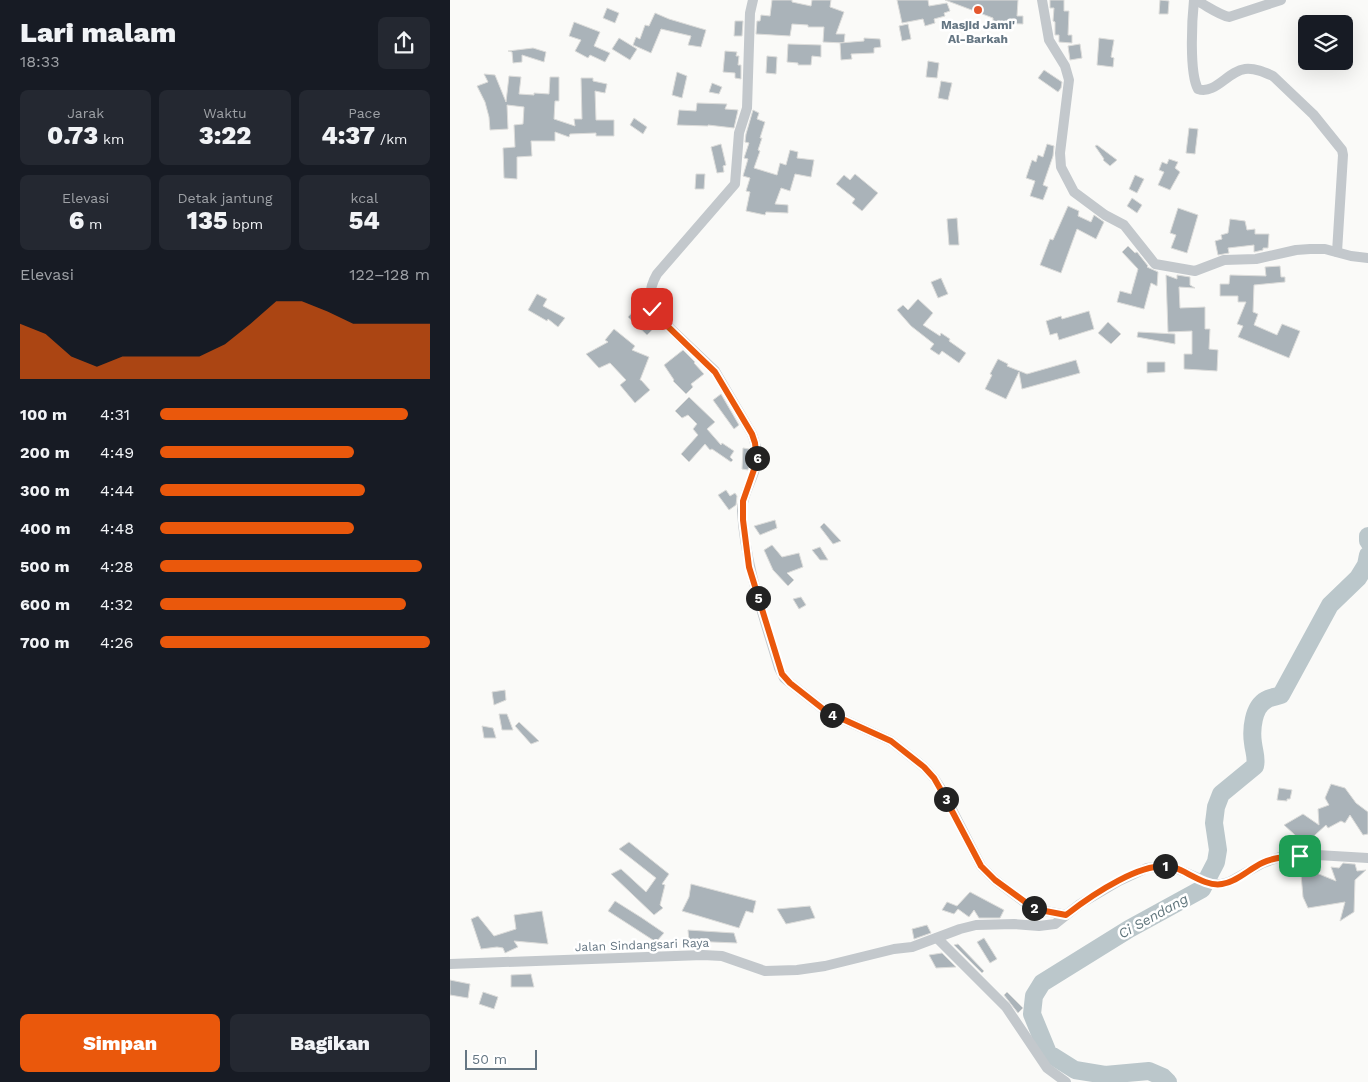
<!DOCTYPE html>
<html lang="id">
<meta charset="utf-8">
<style>
:root{--surface:#171b24;--page:#242831;--text:#f1f3f6;--muted:#9ea1a6;--accent:#ea580c}
body{margin:0;font-family:"Work Sans",sans-serif;background:var(--page);color:var(--text);height:100vh;display:flex;flex-direction:column;font-size:19px;white-space:nowrap}
*{box-sizing:border-box;margin:0}
p{font-size:16px;color:var(--muted)}
.icon{flex:none;width:28px;height:28px;fill:none;stroke:currentColor;stroke-width:2;stroke-linecap:round;stroke-linejoin:round}
.map{position:relative;flex:1;overflow:hidden}
.side{display:flex;flex-direction:column;background:var(--surface);width:450px}
.side>*{flex:none}
.tools{position:absolute;left:848px;top:15px;display:grid;gap:10px}
.tools a{display:grid;place-items:center;width:55px;height:55px;border-radius:8px;background:var(--surface);box-shadow:0 5px 20px #0002;font-size:25px}
.scale{position:absolute;left:15px;bottom:12px;width:72px;box-sizing:border-box;padding-left:5px;border:2px solid #657683;border-top:0;font-size:14px;line-height:18px;white-space:nowrap;color:#657683;-webkit-text-stroke:4px #fff;paint-order:stroke}
.pin{position:absolute;display:grid;place-items:center;width:42px;height:42px;color:#fff;margin:-21px;border-radius:10px;box-shadow:0 2px 8px #0006}
.km{position:absolute;width:25px;height:25px;margin:-12px;border-radius:50%;background:#222;color:#fff;font-size:14px;line-height:25px;text-align:center}
.round{display:grid;place-items:center;flex:none;width:52px;height:52px;border-radius:8px;background:var(--page)}
.overview{display:flex;align-items:center;justify-content:space-between;height:85px;padding:0 20px}
h1{font-size:28px;font-weight:800;line-height:38px}
.stats{display:grid;grid-template-columns:repeat(3,1fr);gap:8px;height:85px;padding:5px 20px}
.stats div{display:grid;align-content:center;border-radius:8px;background:var(--page);text-align:center}
.stats b{font-size:25px;font-weight:800}
.stats small{font-size:14px;font-weight:400}
.stats p{font-size:14px}
.chart{height:140px;padding:10px 20px}
.chart p{display:flex;justify-content:space-between}
.chart svg{width:100%;height:90px;margin-top:5px;fill:var(--accent);opacity:.7}
.action{display:flex;gap:10px;margin-top:auto;padding:10px 20px}
.action a{flex:1;height:58px;border-radius:8px;background:var(--accent);color:#fff;font-size:20px;font-weight:800;line-height:58px;text-align:center}
.action a+a{background:var(--page);color:var(--text)}
ul{padding:0 20px;list-style:none;font-size:16px}
li{display:grid;grid-template-columns:80px 60px 1fr;align-items:center;height:38px}
li i{height:12px;border-radius:6px;background:var(--accent)}
main{display:flex;flex:1;min-height:0}
.map>svg:first-child{display:block}
</style>
<main>
<section class="side">
<div class="overview"><div><h1>Lari malam</h1><p>18:33</p></div><a class="round"><svg class="icon" aria-label="share" viewBox="0 0 24 24"><path d="M12 15V3M7 8l5-5 5 5M5 13v7h14v-7"/></svg></a></div>
<div class="stats">
<div><p>Jarak</p><b>0.73<small> km</small></b></div>
<div><p>Waktu</p><b>3:22</b></div>
<div><p>Pace</p><b>4:37<small> /km</small></b></div>
</div>
<div class="stats">
<div><p>Elevasi</p><b>6<small> m</small></b></div>
<div><p>Detak jantung</p><b>135<small> bpm</small></b></div>
<div><p>kcal</p><b>54</b></div>
</div>
<div class="chart"><p><span>Elevasi</span>122–128 m</p>
<svg viewBox="0 0 160 44" preserveAspectRatio="none"><path d="M0 44V17L10 22L20 33L30 38L40 33L50 33L60 33L70 33L80 27L90 17L100 6L110 6L120 11L130 17L140 17L150 17L160 17V44z"/></svg>
</div>
<ul>
<li><b>100 m</b>4:31<i style="width:92%"></i></li>
<li><b>200 m</b>4:49<i style="width:72%"></i></li>
<li><b>300 m</b>4:44<i style="width:76%"></i></li>
<li><b>400 m</b>4:48<i style="width:72%"></i></li>
<li><b>500 m</b>4:28<i style="width:97%"></i></li>
<li><b>600 m</b>4:32<i style="width:91%"></i></li>
<li><b>700 m</b>4:26<i style="width:100%"></i></li>
</ul>
<div class="action"><a>Simpan</a><a>Bagikan</a></div>
</section>
<div class="map">
<svg width="918" height="1082" viewBox="0 0 918 1082">
<rect width="100%" height="100%" fill="#fafaf8"/>
<g fill="none" stroke-linecap="round" stroke-linejoin="round">
<g stroke="#bbc7cb" stroke-width="18">
<path d="M918,536V541"/>
<path d="M718,1082L713,1077L699,1071L655,1075L625,1070L598,1053L582,1014L584,996L592,983L679,929L752,889L766,862L768,850L764,823L766,807L771,794L805,766C807,758 804,752 803,743C801,730 803,707 816,700C820,697 826,697 831,695L880,605L908,578L916,565L918,555"/>
</g>
</g>
<g fill="#aab3b9" stroke="#dcdcda">
<path d="M322,0H342V2L361,6L362,0H381L380,7L394,12L386,34H395L394,43L373,42L374,27H358V25L342,24L340,36L306,34L307,21H310L311,15L320,16Z"/>
<path d="M447,0H478L479,6L497,3L500,11L494,13L495,16L484,19L485,23L475,26L473,19L452,23Z"/>
<path d="M495,0H568L567,16H573V24L543,23V18Z"/>
<path d="M600,0H614V11H619L618,35H622V43L609,42V35H605V22L603,21L604,8H600Z"/>
<path d="M710,0L719,1L718,14H709Z"/>
<path d="M157,8L169,13L165,23L153,18Z"/>
<path d="M205,13L219,19L256,30L251,47L238,45L241,36L211,29L201,53L183,45L186,37L190,39L195,25L199,26Z"/>
<path d="M285,21H293L292,36H284Z"/>
<path d="M124,22L150,32L144,46L160,53L155,62L140,55L138,58L125,51L131,40L119,36Z"/>
<path d="M458,24L461,39L452,41L449,26Z"/>
<path d="M169,38L187,49L180,60L162,49Z"/>
<path d="M414,38L430,39L431,47L424,48V53L401,54L402,59L391,60L390,43L414,41Z"/>
<path d="M649,38L664,40L661,57L664,58L663,67L647,65Z"/>
<path d="M338,44L371,45V57L362,56L361,65H348V63L337,62Z"/>
<path d="M630,44L632,58L620,60L618,46Z"/>
<path d="M83,48L96,52L94,62L72,55V62L63,63L62,52L58,51Z"/>
<path d="M275,51L287,52L286,56H289L288,65H291V79L285,78V73L273,72Z"/>
<path d="M317,56L327,57L326,74L316,73Z"/>
<path d="M478,61L489,63L487,78L476,77Z"/>
<path d="M594,70L612,82L611,88L608,92L588,78Z"/>
<path d="M227,72L237,76L232,98L222,95Z"/>
<path d="M34,74L45,75L56,102L59,76L71,77L69,94L84,95V93L99,94L100,77H109V101H105L104,119L125,126L124,119H132L131,78H143V81L157,84L155,93L145,91L146,120H164V136H146V133L120,134L119,137L105,132V141H81L82,156L67,157V179L54,178L53,148L65,147L64,125L73,124L74,107L57,105L58,129L40,130L39,117L35,102L27,86L38,82Z"/>
<path d="M491,81L502,83L498,100L488,98Z"/>
<path d="M262,83L272,87L269,94L259,92Z"/>
<path d="M247,103L277,104L275,109L288,110L284,128L258,125V126L227,125L229,110L246,111Z"/>
<path d="M303,110L309,113L307,119L315,122L310,138H312L308,150L310,151L304,168L327,175L330,163L336,165L340,150L348,152L347,158L364,160L361,177L345,174L340,191L331,188L325,204L338,205V213L316,212L315,215L296,211L300,192L296,191L300,178L293,176L298,159L294,158L299,143L295,142L296,134Z"/>
<path d="M184,118L197,127L193,134L180,125Z"/>
<path d="M739,128L748,129L745,154L736,153Z"/>
<path d="M271,144L276,165L273,166L274,172L267,173L261,147Z"/>
<path d="M597,144L604,146L603,156L593,185L598,187L593,200L580,196L585,181L576,178L582,160L586,162L588,155L593,157Z"/>
<path d="M647,145L667,160L660,166L653,160L654,159L645,146Z"/>
<path d="M719,159L728,162L725,168L730,172L720,190L708,185L714,172L709,170L712,162L717,164Z"/>
<path d="M246,174H255L254,189H245Z"/>
<path d="M405,174L428,193L412,211L402,203L405,199L386,184L394,175L400,180Z"/>
<path d="M685,175L694,179L687,193L679,189Z"/>
<path d="M682,198L692,205L687,213L677,206Z"/>
<path d="M618,206L629,211L628,216L641,222L644,215L654,222L646,239L627,229L611,273L590,265L600,239L603,240Z"/>
<path d="M728,208L748,215L737,253L721,248L726,235L720,233Z"/>
<path d="M507,218L509,245H499L497,219Z"/>
<path d="M780,219L795,221L797,230L805,229V234H819L818,248H813V250L804,252V245L778,248L779,253L768,255L765,241L772,239L771,235L778,233Z"/>
<path d="M678,246L685,253L687,252L698,266L697,267L708,272L707,286L701,283L694,309L667,302L670,291L681,294L688,269L672,252Z"/>
<path d="M830,266L831,277H835V282L804,285L803,312L808,314L804,325L827,335L832,324L850,331L839,358L788,337L793,326L787,324L796,302H788V296H770V284H779L780,275L816,276L815,267Z"/>
<path d="M716,275L727,279V275L740,277V285L745,288L729,287L730,308L755,307V329H760L759,349L768,350L767,371L734,369V354H742V331L718,332Z"/>
<path d="M491,278L498,294L488,298L481,282Z"/>
<path d="M87,294L97,299L93,306L115,318L108,327L98,319L97,321L78,310Z"/>
<path d="M468,299L483,313L473,325L490,336L491,333L500,339L499,341L516,353L509,363L492,351L489,355L480,349L484,344L461,326L447,310L453,305L458,310Z"/>
<path d="M187,307L207,325L197,335L178,317Z"/>
<path d="M639,311L644,329L609,340L607,333L600,335L596,321L611,316L612,319Z"/>
<path d="M658,322L671,334L661,344L648,333Z"/>
<path d="M164,329L185,346L182,350L199,357L190,380H191L200,390L185,403L170,385L176,380L160,363L149,368L136,354L158,342L155,340Z"/>
<path d="M688,332L725,334V344L687,337Z"/>
<path d="M233,350L245,362L244,363L254,374L241,384L243,387L236,394L223,381L224,380L214,365Z"/>
<path d="M548,359L558,364L557,366L577,374L626,360L630,373L572,389L569,372L556,399L535,389L542,375L540,374Z"/>
<path d="M697,362H715V372L697,373Z"/>
<path d="M271,394L289,425L284,429L263,400Z"/>
<path d="M239,397L265,422L257,429L271,445L272,443L284,451L280,457L283,460L281,462L262,449L260,450L255,444L239,462L231,454L248,435L243,429L247,424L238,415L232,418L225,411Z"/>
<path d="M293,448L299,449L300,459L298,470L292,469Z"/>
<path d="M276,490L280,496L285,493L287,496L286,505L279,510L268,495Z"/>
<path d="M325,520L327,528L310,535L304,526Z"/>
<path d="M374,523L391,541L383,544L370,527Z"/>
<path d="M322,545L332,557L349,553L353,567L337,573L344,580L338,586L323,570L314,550Z"/>
<path d="M370,547L378,560H370L362,550Z"/>
<path d="M351,597L356,605L349,609L343,599Z"/>
<path d="M55,690L56,700L44,705L42,692Z"/>
<path d="M49,714H57L63,730H52Z"/>
<path d="M69,722L89,741L81,744L65,726Z"/>
<path d="M32,726L43,728L46,738H34Z"/>
<path d="M881,784L895,788L906,803L918,812V834L913,835L900,815L895,823L891,821L878,828L876,825L855,844L834,825L853,814L869,825L868,809L879,805L875,798Z"/>
<path d="M829,788L842,790L840,799H837V801L827,800Z"/>
<path d="M179,842L219,874L212,884L215,885L210,905L213,908L204,915L161,874L171,869L196,892L206,878L169,849Z"/>
<path d="M863,862L864,872L886,881L881,867L889,868L893,863L903,864H905L907,871L916,870L905,880L904,912L890,921L895,902L858,908L853,897L850,863Z"/>
<path d="M241,884L306,901L303,913L296,911L289,928L232,911L239,897Z"/>
<path d="M520,892L554,910L550,918H529L524,910L519,917L508,909L504,914L492,910L497,902L507,906Z"/>
<path d="M165,901L192,918L214,933L206,942L158,911Z"/>
<path d="M360,906L365,918L336,924L327,909Z"/>
<path d="M92,911L98,944L64,941L68,947L55,953L53,948L47,947L31,949L21,919L28,916L44,936L66,929L64,915Z"/>
<path d="M477,925L481,933L464,939L462,929Z"/>
<path d="M238,930L284,933L287,943L239,941Z"/>
<path d="M534,938L547,959L540,963L527,942Z"/>
<path d="M508,944L534,971L532,973L504,945Z"/>
<path d="M492,953L506,967L486,968L479,955Z"/>
<path d="M81,974L84,987H61V975Z"/>
<path d="M0,980L20,984L18,998L0,995Z"/>
<path d="M33,992L48,997L44,1009L29,1004Z"/>
<path d="M557,992L573,1008L568,1013L554,995Z"/>
</g>
<g fill="none" stroke-linecap="round" stroke-linejoin="round">
<g stroke="#c3c8cc" stroke-width="10">
<path d="M303,0L300,13L297,108L289,133L285,184L207,274C199,288 197,302 207,316L265,371L302,434C305,442 308,451 307,460C305,478 292,493 292,511C295,565 314,617 329,668L334,678L340,683L377,712L441,741L474,767L484,778L493,792L531,866L545,880L581,907L590,910L616,915"/>
<path d="M592,0L599,40L615,66L619,80L610,153L611,167L624,192L655,215L674,225L705,264L745,271L774,260L806,259L846,250L860,249H875L901,256L918,258"/>
<path d="M744,0C742,19 739,73 748,89C765,95 778,71 795,69C805,68 814,72 823,76L863,114L892,150L893,155L887,252"/>
<path d="M745,0C756,5 767,14 779,17L831,0"/>
<path d="M487,938L556,1007L597,1068L616,1082"/>
<path d="M0,964L253,955L272,956L315,971L347,970L375,966L444,949L462,947L510,929L526,925L564,924L589,926L605,924L630,904L669,881L697,868L714,866L723,867L762,884H771L779,882L813,863L830,857L867,855L918,858"/>
</g>
</g>
<g fill="none" stroke-linecap="round" stroke-linejoin="round">
<g stroke="#fff" stroke-width="10">
<path id="route" d="M202,309L207,316L265,372L302,434L305,443L307,461L293,501V520L299,567L332,674L340,683L377,712L441,741L474,767L484,778L492,792L531,866L545,880L582,907L590,910L616,915C639,897 696,857 726,868C739,873 757,887 772,884C787,882 799,869 812,863C824,857 837,857 850,856"/>
</g>
<use href="#route" stroke="#ea580c" stroke-width="6"/>
</g>
<circle fill="#e4572e" stroke="#fff" stroke-width="2" cx="528" cy="10" r="5"/>
<g text-anchor="middle" dominant-baseline="central" stroke-width="5" stroke-linejoin="round" paint-order="stroke">
<g font-size="12" font-weight="bold" fill="#657683" stroke="#fff">
<text x="528" y="25">Masjid Jami'<tspan x="528" dy="14">Al-Barkah</tspan></text>
</g>
<g font-size="12" fill="#657683" stroke="#fff">
<text transform="translate(192 945) rotate(-2)">Jalan Sindangsari Raya</text>
</g>
<g font-size="14" font-style="italic" fill="#60757c" stroke="#fff">
<text transform="translate(703 916) rotate(-29)">Ci Sendang</text>
</g>
</g>
</svg>
<div class="tools">
<a><svg class="icon" aria-label="layers" viewBox="0 0 24 24"><path d="M12 4l9 5-9 5-9-5zM3 14l9 5 9-5"/></svg></a>
</div>
<div class="scale">50 m</div>
<div class="pin" style="left:850px;top:856px;background:#1e9e55"><svg class="icon" aria-label="arrive" viewBox="0 0 24 24"><path d="M6 21V4h12l-3 4 3 4H6"/></svg></div>
<div class="pin" style="left:202px;top:309px;background:#d93025"><svg class="icon" aria-label="check" viewBox="0 0 24 24"><path d="M5 12l5 5 9-10"/></svg></div>
<b class="km" style="left:715px;top:866px">1</b>
<b class="km" style="left:584px;top:908px">2</b>
<b class="km" style="left:496px;top:799px">3</b>
<b class="km" style="left:382px;top:715px">4</b>
<b class="km" style="left:308px;top:598px">5</b>
<b class="km" style="left:307px;top:458px">6</b>
</div>
</main>
